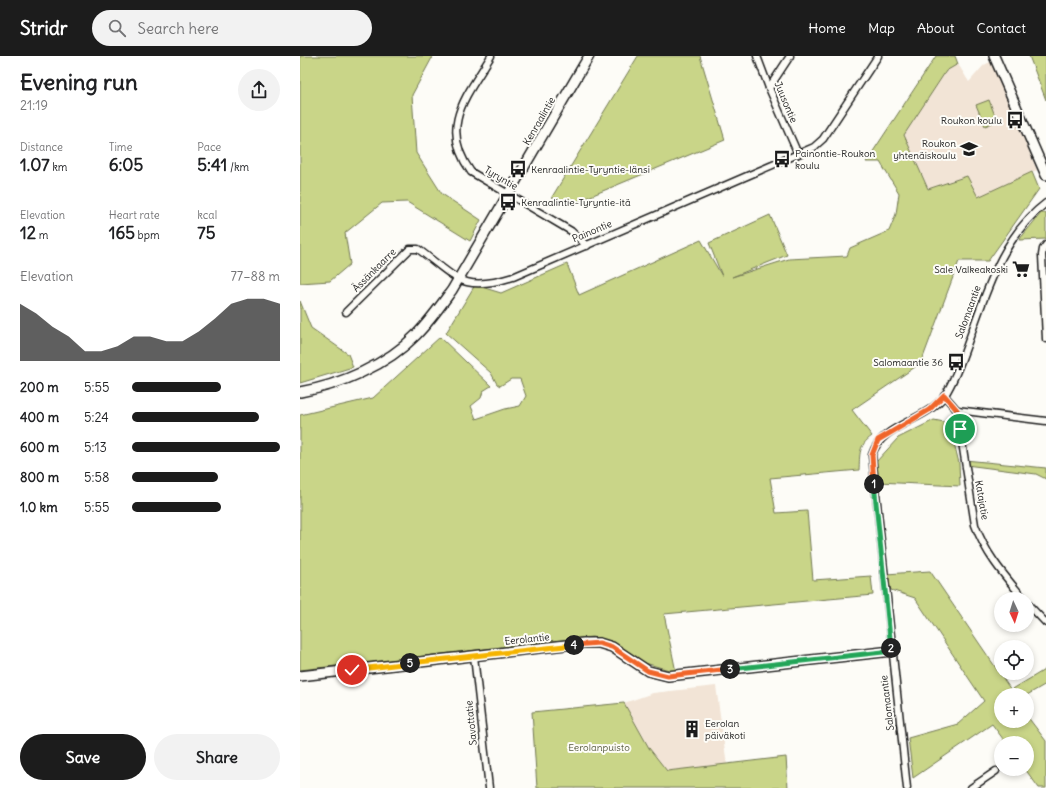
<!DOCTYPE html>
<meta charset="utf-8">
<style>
:root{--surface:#fff;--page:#f2f2f2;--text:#202124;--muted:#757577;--accent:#1c1c1c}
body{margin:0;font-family:Delius,sans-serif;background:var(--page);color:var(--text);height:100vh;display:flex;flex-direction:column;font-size:15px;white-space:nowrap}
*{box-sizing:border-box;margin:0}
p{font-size:13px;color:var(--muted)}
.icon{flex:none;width:22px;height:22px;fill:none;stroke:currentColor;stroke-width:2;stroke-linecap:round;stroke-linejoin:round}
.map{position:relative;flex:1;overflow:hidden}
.drawer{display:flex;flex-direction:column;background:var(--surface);width:300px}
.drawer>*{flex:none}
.needle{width:26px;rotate:176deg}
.fabs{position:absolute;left:694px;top:536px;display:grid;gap:8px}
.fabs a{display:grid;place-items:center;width:40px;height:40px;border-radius:50%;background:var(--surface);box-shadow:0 2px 6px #0003;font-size:20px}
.pin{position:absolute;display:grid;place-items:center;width:34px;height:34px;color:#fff;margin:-17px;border:2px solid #fff;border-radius:50%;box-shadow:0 1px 4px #0007}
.km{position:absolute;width:20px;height:20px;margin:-10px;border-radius:50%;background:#222;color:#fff;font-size:11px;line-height:20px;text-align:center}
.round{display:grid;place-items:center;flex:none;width:42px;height:42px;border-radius:21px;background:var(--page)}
.head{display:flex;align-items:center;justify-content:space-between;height:68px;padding:0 20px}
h1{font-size:22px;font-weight:700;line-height:30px}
.figures{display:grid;grid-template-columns:repeat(3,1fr);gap:6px;height:68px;padding:4px 20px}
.figures div{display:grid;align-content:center}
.figures b{font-size:17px;font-weight:700}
.figures small{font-size:11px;font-weight:400}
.figures p{font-size:11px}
.chart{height:112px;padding:8px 20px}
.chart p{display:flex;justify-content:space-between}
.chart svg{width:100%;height:72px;margin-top:4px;fill:var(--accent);opacity:.7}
.primary-button{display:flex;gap:8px;margin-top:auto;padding:8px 20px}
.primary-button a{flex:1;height:46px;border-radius:24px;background:var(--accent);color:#fff;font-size:16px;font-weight:700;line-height:46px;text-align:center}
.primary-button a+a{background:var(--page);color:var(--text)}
ul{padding:0 20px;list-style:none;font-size:13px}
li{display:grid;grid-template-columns:64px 48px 1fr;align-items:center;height:30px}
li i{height:10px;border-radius:5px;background:var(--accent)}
header{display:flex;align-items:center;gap:24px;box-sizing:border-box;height:56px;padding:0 20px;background:var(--accent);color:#fff}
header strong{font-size:19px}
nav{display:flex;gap:22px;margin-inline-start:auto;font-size:14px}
.search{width:280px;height:36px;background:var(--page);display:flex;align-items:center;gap:10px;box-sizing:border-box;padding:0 14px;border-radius:22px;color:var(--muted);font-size:15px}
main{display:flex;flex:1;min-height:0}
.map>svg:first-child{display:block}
</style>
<header>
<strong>Stridr</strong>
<div class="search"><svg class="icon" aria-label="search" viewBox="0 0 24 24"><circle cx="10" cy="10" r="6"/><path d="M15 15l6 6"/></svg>Search here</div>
<nav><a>Home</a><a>Map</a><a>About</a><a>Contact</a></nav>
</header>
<main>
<section class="drawer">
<div class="head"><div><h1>Evening run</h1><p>21:19</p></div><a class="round"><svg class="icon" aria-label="share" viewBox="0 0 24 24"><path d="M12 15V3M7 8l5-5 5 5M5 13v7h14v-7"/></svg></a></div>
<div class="figures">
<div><p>Distance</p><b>1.07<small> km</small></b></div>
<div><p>Time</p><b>6:05</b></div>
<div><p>Pace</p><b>5:41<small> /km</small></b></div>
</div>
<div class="figures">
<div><p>Elevation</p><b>12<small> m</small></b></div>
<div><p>Heart rate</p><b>165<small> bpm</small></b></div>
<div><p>kcal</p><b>75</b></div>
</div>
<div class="chart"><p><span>Elevation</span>77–88 m</p>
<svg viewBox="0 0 160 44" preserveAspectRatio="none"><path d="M0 44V9L10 15L20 23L30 29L40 38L50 38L60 35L70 29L80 29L90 32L100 32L110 26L120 18L130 9L140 6L150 6L160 9V44z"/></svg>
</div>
<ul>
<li><b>200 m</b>5:55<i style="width:60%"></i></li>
<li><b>400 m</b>5:24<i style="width:86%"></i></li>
<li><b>600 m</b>5:13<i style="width:100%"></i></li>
<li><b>800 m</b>5:58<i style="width:58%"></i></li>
<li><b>1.0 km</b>5:55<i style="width:60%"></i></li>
</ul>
<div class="primary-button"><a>Save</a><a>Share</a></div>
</section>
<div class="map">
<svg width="746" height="732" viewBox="0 0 746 732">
<rect width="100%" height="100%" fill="#fdfcf7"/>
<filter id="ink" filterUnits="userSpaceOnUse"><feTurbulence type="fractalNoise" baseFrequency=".025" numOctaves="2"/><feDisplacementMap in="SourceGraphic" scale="8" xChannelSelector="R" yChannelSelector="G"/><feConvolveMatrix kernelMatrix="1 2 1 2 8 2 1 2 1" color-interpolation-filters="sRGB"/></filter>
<g filter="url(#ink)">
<g fill="#f2e4d6">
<path d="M692,5L737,114L678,142L631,139L604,79L646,14L658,8L669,26L684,9Z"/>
<path d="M416,630L427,709L367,715L349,692L324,647L353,637Z"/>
</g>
<g fill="#c9d588" stroke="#727852">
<path d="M0,0H133L112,39L116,97L142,138L181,164L170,185L107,146L82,147L45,177L50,208L30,225L0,227Z"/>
<path d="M338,0H400L425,84L269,149L252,141Z"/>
<path d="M636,0H655L658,8L646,15L604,79L628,133L667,120L678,141L732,116L739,133L688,205H659L621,307L552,354L572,380C558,390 560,398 559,414L470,422L476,457L507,455L513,524L571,520L573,539L364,558L376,616L345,607L317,588L292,581L0,614V359L73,342L140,281L191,330L183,335L181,342L171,350L176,363L205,353L220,350L226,340L220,323H211L200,330L197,328L191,317L146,277L175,229L201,237L267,208L279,239L401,184L422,220L409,187L470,159L487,199L432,221L489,203L547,200L550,192L589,175L596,158L599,137L580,106H566Z"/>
<path d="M729,0H746V44Z"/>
<path d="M689,44L697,65L685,70L676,49Z"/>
<path d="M741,157H746V183L719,184Z"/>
<path d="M0,245L11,272L48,298L53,311L0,327Z"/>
<path d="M634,364L649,367L659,407L660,430L578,426L576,406L598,382Z"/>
<path d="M665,404L746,412V423L736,418L666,409Z"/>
<path d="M630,515L711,634L746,613V628L727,639H701V665H727V660L746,685V732H739L725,713H727V687H706L692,668L613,722L608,682L658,668L684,645L615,542L591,534L586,518Z"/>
<path d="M324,647L349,692L367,715L486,701L488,732H237L232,656Z"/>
</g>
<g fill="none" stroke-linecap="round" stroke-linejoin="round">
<g stroke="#1c1c1c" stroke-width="9">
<g id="street">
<path d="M191,0C167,40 138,70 171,116L271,175L287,190"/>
<path d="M457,0L469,32L498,98"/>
<path d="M469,32L490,0"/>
<path d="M746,189L743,193L742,199L746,283"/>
<path d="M46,256L110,193H118C157,222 162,237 213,221L498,98L514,91L523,83L578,0"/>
<path d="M644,339L657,354L675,469C686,499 704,519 724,543"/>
<path d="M657,354L746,365"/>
<path d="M727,547L746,567"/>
<path d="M174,600L189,732"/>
<path d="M607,732L572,399C582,367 626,366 645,339C655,323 661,306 667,289C686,238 701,181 746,147"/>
<path d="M671,732L696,715"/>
</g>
</g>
<g stroke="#1c1c1c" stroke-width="12">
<g id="secondary">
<path d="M694,0L746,119"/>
<path d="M0,336C40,329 87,309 116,279C130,265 141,249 152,234L289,0"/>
<path d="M0,620L283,587H299L312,591L348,615L368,620L592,595"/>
</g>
</g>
<use href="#street" stroke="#fdfcf7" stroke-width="6"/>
<use href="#secondary" stroke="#fdfcf7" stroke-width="9"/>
</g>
</g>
<g fill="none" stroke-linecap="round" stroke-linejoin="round" filter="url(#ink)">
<g stroke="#fff" stroke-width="8">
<path id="split-1" d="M574,428L572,399L578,384L629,354L644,339L657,354L660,373"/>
</g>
<g stroke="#fff" stroke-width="8">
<path id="split-2" d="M574,428L591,592"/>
</g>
<g stroke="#fff" stroke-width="8">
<path id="split-3" d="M430,613L592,595L591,592"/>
</g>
<g stroke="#fff" stroke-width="8">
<path id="split-4" d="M274,589L299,587L312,591L348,615L368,620L430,613"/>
</g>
<g stroke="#fff" stroke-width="8">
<path id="split-5" d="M110,607L274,589"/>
</g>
<g stroke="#fff" stroke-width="8">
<path id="split-6" d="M52,614L110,607"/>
</g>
<use href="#split-1" stroke="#f0652b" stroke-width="5"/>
<use href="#split-2" stroke="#22a559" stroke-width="5"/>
<use href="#split-3" stroke="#22a559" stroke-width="5"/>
<use href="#split-4" stroke="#f0652b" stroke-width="5"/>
<use href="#split-5" stroke="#f5b400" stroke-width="5"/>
<use href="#split-6" stroke="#f5b400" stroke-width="5"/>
</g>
<defs>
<g id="bus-bare" transform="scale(1.38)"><path d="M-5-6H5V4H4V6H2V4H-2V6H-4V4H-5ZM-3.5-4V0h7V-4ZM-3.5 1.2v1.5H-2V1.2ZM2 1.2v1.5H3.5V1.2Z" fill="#1c1c1c" stroke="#fdfcf7" stroke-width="2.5" paint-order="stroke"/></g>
<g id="school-bare" transform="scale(1.38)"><path d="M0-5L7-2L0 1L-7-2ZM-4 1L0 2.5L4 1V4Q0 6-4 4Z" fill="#1c1c1c" stroke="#fdfcf7" stroke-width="2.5" paint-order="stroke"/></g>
<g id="supermarket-bare" transform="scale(1.38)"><path d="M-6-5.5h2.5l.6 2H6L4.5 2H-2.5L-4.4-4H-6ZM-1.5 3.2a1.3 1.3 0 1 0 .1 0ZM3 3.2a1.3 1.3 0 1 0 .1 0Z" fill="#1c1c1c" stroke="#fdfcf7" stroke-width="2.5" paint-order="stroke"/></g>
<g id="building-bare" transform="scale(1.38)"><path d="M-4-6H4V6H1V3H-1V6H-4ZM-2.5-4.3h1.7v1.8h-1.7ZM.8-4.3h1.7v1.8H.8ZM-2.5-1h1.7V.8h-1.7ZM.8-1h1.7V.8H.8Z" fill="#1c1c1c" stroke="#fdfcf7" stroke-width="2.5" paint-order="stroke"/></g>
</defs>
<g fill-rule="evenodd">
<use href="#bus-bare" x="715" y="64"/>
<use href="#school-bare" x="669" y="93"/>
<use href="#bus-bare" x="482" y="103"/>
<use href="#bus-bare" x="218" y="113"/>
<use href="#bus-bare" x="208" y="146"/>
<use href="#supermarket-bare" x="721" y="213"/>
<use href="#bus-bare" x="656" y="306"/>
<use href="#building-bare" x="392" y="673"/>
</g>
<g text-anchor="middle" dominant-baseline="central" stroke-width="4" stroke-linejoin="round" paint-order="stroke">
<g font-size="10" fill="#1c1c1c" stroke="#fdfcf7">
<text transform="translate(486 46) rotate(67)">Juusontie</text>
<text transform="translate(239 65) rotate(-60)">Kenraalintie</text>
<text transform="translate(201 122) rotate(30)">Tyryntie</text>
<text transform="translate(292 175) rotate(-23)">Painontie</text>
<text transform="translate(74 214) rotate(-45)">Ässänkaarre</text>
<text transform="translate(668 256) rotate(-70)">Salomaantie</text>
<text transform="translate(682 444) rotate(80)">Katajatie</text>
<text transform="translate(227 583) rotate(-6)">Eerolantie</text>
<text transform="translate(587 647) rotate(-97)">Salomaantie</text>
<text transform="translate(171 667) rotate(-96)">Savottatie</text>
</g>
<g font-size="10" fill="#1c1c1c" stroke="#fdfcf7" text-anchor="end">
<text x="702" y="64">Roukon koulu</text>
<text x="656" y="87">Roukon<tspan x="656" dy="12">yhtenäiskoulu</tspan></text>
<text x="495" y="97" text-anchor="start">Painontie-Roukon<tspan x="495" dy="12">koulu</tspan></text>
<text x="231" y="113" text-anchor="start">Kenraalintie-Tyryntie-länsi</text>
<text x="221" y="146" text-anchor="start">Kenraalintie-Tyryntie-itä</text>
<text x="708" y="213">Sale Valkeakoski</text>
<text x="643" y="306">Salomaantie 36</text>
<text x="405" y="667" text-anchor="start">Eerolan<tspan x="405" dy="12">päiväkoti</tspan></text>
</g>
<g font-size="10" fill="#595d42" stroke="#fdfcf7">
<text x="299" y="691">Eerolanpuisto</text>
</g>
</g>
</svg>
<div class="fabs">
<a><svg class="needle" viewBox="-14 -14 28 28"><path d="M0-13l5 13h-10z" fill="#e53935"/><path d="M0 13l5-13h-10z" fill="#757577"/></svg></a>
<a><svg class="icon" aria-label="locate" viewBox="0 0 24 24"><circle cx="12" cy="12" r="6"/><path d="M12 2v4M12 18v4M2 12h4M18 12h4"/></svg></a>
<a>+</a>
<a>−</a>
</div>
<div class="pin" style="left:660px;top:373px;background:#1e9e55"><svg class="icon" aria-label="arrive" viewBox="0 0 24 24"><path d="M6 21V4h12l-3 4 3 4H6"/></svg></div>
<div class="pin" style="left:52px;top:614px;background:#d93025"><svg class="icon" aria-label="check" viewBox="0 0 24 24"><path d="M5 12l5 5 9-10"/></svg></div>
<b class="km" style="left:574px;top:428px">1</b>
<b class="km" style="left:591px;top:592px">2</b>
<b class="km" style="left:430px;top:613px">3</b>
<b class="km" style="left:274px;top:589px">4</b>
<b class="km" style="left:110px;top:607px">5</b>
</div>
</main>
